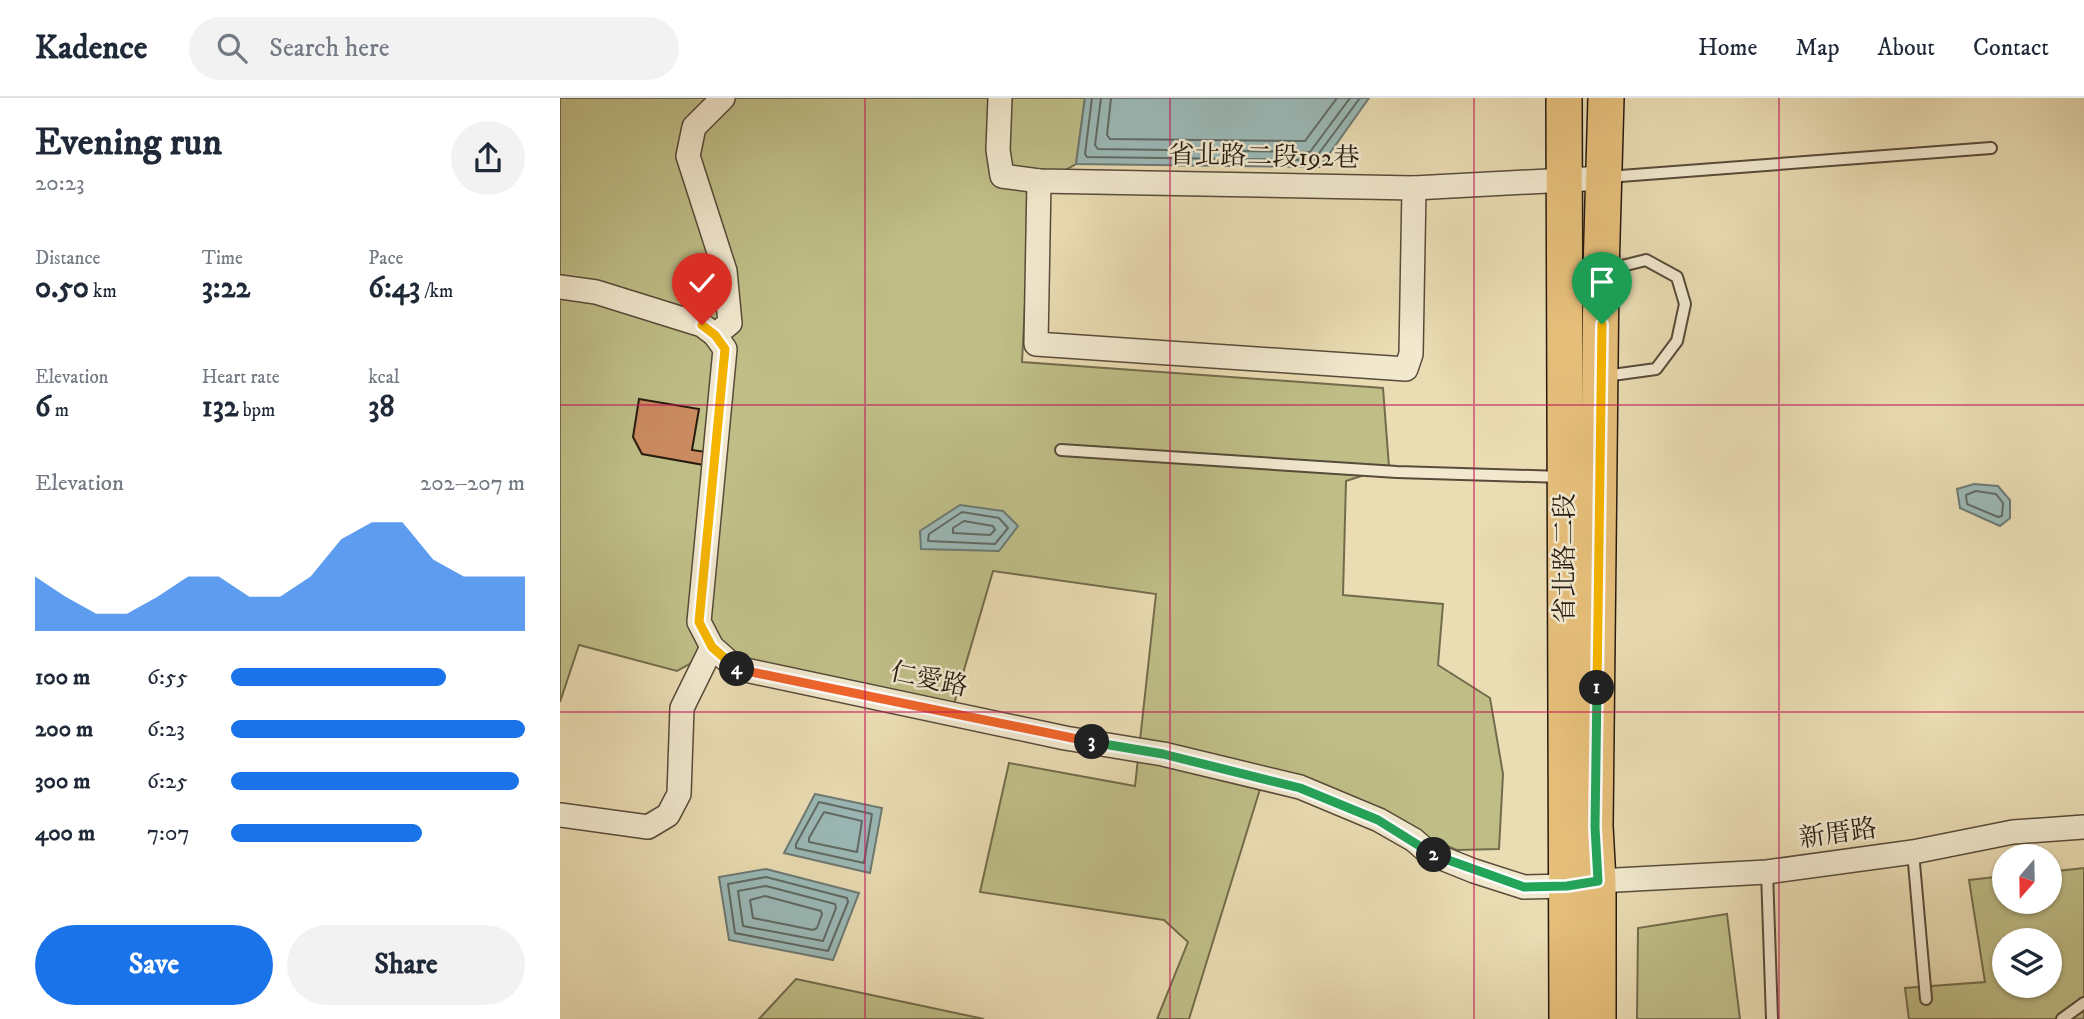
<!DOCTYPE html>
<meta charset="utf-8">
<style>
:root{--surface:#fff;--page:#f2f2f3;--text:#1f2937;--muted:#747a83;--line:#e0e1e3;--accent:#1a73e8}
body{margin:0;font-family:"IM FELL DW Pica","Noto Serif TC",serif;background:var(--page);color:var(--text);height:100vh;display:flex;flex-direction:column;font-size:26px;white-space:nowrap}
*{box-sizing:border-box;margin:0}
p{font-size:23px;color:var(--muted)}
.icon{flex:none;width:38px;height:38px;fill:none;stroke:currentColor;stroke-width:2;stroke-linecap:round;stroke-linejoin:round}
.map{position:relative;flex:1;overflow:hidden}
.side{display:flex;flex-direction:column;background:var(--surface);width:560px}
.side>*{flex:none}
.needle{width:46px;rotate:200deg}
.tools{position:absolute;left:1432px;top:746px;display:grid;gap:14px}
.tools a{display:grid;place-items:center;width:70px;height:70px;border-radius:50%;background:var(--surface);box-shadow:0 2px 5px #0004;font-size:35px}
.pin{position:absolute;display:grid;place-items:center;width:60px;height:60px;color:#fff;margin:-72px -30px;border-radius:50% 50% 50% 0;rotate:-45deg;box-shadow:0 0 7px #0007}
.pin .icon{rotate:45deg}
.km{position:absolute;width:35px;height:35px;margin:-18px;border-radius:50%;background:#222;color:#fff;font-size:19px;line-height:35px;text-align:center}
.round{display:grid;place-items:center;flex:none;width:74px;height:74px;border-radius:37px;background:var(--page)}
.summary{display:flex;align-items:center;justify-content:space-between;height:119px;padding:0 35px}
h1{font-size:38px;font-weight:800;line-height:52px}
.metrics{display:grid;grid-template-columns:repeat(3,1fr);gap:10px;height:119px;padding:7px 35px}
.metrics div{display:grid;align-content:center}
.metrics b{font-size:30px;font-weight:800}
.metrics small{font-size:19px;font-weight:400}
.metrics p{font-size:19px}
.chart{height:196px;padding:14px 35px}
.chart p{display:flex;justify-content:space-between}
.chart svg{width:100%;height:126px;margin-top:7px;fill:var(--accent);opacity:.7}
.button{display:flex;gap:14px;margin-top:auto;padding:14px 35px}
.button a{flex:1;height:80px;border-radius:42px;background:var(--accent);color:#fff;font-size:28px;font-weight:800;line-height:80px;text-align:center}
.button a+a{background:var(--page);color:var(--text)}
ul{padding:0 35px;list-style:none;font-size:23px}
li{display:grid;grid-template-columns:112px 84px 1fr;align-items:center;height:52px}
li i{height:18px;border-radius:9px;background:var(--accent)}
header{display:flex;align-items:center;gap:42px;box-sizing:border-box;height:98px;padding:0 35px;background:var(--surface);border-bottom:2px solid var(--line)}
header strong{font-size:33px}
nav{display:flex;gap:38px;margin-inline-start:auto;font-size:24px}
.search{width:490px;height:63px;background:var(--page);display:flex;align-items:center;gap:18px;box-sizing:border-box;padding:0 24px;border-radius:38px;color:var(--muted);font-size:26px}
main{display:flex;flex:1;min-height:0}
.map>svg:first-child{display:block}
</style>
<header>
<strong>Kadence</strong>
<div class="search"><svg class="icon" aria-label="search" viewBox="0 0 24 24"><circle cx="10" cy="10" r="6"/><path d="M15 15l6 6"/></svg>Search here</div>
<nav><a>Home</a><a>Map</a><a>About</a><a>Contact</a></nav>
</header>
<main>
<section class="side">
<div class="summary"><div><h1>Evening run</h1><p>20:23</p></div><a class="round"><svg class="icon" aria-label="share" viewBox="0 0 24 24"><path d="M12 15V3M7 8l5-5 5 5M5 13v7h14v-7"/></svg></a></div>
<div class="metrics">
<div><p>Distance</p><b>0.50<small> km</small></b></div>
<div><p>Time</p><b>3:22</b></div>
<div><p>Pace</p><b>6:43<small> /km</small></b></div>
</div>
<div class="metrics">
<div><p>Elevation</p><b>6<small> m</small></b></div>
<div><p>Heart rate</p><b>132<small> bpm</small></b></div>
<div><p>kcal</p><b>38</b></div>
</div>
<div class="chart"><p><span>Elevation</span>202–207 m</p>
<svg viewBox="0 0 160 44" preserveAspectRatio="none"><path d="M0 44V25L10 32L20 38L30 38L40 32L50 25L60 25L70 32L80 32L90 25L100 12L110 6L120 6L130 19L140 25L150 25L160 25V44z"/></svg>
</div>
<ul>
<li><b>100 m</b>6:55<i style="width:73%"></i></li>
<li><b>200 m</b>6:23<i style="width:100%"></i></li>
<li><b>300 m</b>6:25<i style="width:98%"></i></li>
<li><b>400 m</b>7:07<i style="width:65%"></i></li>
</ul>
<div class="button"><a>Save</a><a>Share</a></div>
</section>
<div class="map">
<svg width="1524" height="921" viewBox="0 0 1524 921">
<rect width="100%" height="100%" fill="#eadcb3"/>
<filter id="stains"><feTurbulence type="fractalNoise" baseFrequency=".00286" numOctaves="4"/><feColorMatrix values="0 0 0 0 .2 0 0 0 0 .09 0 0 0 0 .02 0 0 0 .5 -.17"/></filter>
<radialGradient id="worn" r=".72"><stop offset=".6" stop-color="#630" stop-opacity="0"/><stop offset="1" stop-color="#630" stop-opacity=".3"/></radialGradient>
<g fill="#bfbe87" stroke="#736c4c" stroke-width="2" fill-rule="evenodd">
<path d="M0,0H525L516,66L471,91L462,264L823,290L829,369L786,383L783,497L883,506L878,567L930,600L943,676L939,751L897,752L705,675L629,921H597L628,844L604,822L420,794L449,665L575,688L596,496L433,473L394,606L259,582L157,551L117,573L19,547L0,604Z"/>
<path d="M1524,770V921H1349L1345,890L1425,884L1409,782L1444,778V803H1489V774ZM1444,842H1489V887H1444Z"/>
<path d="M1167,816L1180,921H1077L1078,830Z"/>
<path d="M236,881L424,921H199Z"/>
</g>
<g fill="#9bb9b7" stroke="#6d7a74" stroke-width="2">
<path d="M525,0H809L760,69L516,66Z"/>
<path d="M1414,386L1438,388L1450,402V420L1440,428L1400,410L1397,391Z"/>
<path d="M400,407L443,413L458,428L439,453L361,451L360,433Z"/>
<path d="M255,696L322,710L310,775L224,755Z"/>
<path d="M206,771L299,795L273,862L169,842L159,779Z"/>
</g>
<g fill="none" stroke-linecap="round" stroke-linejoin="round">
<g stroke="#616a64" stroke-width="2">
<path d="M532,0L525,56L527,59L754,62L800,0"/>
<path d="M541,0L535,47L538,51L750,54L790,0"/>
<path d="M551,0L547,37L550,41L745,43L777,0"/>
<path d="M1416,393L1436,396L1443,405L1442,418L1438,419L1407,406L1406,397Z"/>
<path d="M402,414L439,420L448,430L435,446L368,443L369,436Z"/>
<path d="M404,423L433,428L435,432L430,437L393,435V430Z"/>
<path d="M259,704L312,716L304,765L236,750V746Z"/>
<path d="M264,714L302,723L297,754L249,744V740Z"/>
<path d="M206,779L287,800L288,804L268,853L175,835L168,786Z"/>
<path d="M206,788L275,806L276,810L263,843L183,828L178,793Z"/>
<path d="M205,798L261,813L262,816L257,830L253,832L193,820L190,802Z"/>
</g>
</g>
<path fill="#cb8b60" stroke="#271b10" stroke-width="2" d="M79,301L139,311L132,352L146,354L144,367L82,356L73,339Z"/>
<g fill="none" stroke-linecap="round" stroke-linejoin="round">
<g stroke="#584b39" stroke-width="14">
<g id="lane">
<path d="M1047,79L1431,50"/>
<path d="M1045,278L1096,271L1117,243L1125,206L1117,179L1086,162L1046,172"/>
<path d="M501,352L837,374L1002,379"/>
<path d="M1353,754L1366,901"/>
<path d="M1207,774L1212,921"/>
<path d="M1502,921L1524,905"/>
</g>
</g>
<g stroke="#584b39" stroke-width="26">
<g id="street">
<path d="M440,0L438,52L442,78L479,83L854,90L1044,80"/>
<path d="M479,83L476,246L846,271L851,256L854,90"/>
<path d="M0,189L36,194L142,227L155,237L165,251L139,524L152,549L176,570L505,640L603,656L740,689L819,722L854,742L869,755L914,773L964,789L1007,788L1038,783L1207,774L1353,754L1453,734L1524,729"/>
<path d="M155,237L170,225L165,173L128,58L134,29L163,0"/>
<path d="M0,717L88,729L108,717L119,696L122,610L152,549"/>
</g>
</g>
<g stroke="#271b10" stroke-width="38">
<g id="primary">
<path d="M1004,0L1007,921"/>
<path d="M1038,921V783L1035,728L1041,174L1046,0"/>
</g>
</g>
<use href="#lane" stroke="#f1e8ce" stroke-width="10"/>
<use href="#street" stroke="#f1e8ce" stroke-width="23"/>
<use href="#primary" stroke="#e5be7a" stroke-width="35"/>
</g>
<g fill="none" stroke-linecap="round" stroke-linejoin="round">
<g stroke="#fff" stroke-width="14">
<path id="split-1" d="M1037,590L1042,226"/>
</g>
<g stroke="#fff" stroke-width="14">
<path id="split-2" d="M874,757L964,789L1007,788L1038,783L1035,729L1037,590"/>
</g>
<g stroke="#fff" stroke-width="14">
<path id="split-3" d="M532,644L603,656L740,690L818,722L874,757"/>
</g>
<g stroke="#fff" stroke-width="14">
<path id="split-4" d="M177,571L532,644"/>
</g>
<g stroke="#fff" stroke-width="14">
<path id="split-5" d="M142,227L155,237L165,251L139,524L152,549L177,571"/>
</g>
<use href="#split-1" stroke="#f5b400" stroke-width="9"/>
<use href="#split-2" stroke="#22a559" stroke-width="9"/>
<use href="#split-3" stroke="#22a559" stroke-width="9"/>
<use href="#split-4" stroke="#f0652b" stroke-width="9"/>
<use href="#split-5" stroke="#f5b400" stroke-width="9"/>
</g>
<path fill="none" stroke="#c2185b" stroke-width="2" stroke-opacity="0.55" d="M305,0V921M610,0V921M914,0V921M1219,0V921M0,307H1524M0,614H1524"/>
<g text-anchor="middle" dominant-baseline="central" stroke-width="5" stroke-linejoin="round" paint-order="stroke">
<g font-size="26" fill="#271b10" stroke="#f1e8ce">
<text transform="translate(704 59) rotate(1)">省北路二段192巷</text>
<text transform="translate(1005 460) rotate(-90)">省北路二段</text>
<text transform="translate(369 582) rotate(12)">仁愛路</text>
<text transform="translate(1278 736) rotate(-8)">新厝路</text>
</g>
</g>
<rect width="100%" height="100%" filter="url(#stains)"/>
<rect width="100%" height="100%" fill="url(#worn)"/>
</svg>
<div class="tools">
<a><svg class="needle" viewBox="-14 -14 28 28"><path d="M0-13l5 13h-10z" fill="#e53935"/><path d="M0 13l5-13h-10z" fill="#747a83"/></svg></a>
<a><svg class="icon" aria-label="layers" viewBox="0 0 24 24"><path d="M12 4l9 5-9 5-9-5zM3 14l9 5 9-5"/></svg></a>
</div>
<div class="pin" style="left:1042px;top:226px;background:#1e9e55"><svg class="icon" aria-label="arrive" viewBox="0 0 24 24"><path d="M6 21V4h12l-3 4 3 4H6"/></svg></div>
<div class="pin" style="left:142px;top:227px;background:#d93025"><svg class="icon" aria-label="check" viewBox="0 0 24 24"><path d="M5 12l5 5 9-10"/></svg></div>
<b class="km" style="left:1037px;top:590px">1</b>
<b class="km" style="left:874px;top:757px">2</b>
<b class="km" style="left:532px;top:644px">3</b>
<b class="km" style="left:177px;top:571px">4</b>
</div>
</main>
